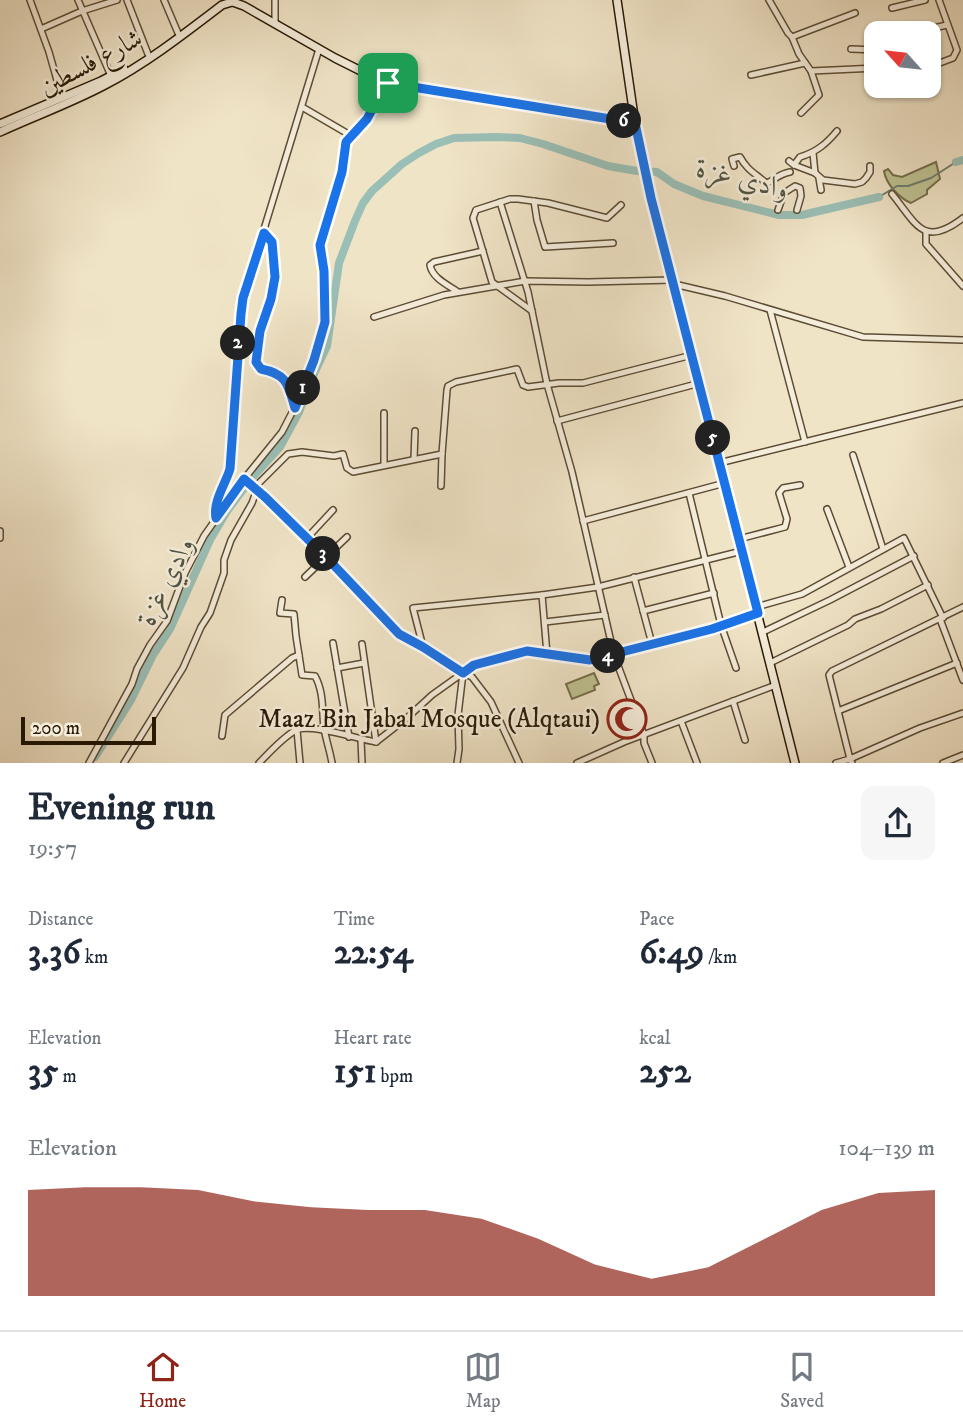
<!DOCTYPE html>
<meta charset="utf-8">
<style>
:root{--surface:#fff;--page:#f6f6f7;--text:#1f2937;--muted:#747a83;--line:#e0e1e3;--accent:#8f2418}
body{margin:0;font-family:"IM FELL DW Pica",Amiri,serif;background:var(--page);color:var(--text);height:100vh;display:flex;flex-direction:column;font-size:26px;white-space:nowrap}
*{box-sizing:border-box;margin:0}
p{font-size:23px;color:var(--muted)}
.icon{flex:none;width:38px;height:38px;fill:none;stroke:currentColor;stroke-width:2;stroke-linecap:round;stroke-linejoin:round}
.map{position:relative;height:763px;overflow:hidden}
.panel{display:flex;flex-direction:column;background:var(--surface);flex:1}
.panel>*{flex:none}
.needle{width:46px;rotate:297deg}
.fabs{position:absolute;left:864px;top:21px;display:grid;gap:14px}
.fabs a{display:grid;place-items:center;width:77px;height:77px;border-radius:14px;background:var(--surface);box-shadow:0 2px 5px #0004;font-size:35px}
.scale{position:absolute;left:21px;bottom:18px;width:135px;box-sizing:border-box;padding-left:7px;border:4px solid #2a1a04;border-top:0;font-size:19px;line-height:24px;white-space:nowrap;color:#2a1a04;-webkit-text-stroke:5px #f5eddb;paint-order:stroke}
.pin{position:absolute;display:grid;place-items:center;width:60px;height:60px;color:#fff;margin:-30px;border-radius:14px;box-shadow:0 4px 10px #0006}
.km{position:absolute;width:35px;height:35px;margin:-18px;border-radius:50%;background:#222;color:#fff;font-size:19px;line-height:35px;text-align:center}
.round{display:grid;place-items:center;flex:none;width:74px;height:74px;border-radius:14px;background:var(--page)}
.headline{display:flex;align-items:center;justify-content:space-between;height:119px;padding:0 28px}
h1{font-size:38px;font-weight:700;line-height:52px}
.figures{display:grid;grid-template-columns:repeat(3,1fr);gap:10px;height:119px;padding:7px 28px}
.figures div{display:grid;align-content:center}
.figures b{font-size:35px;font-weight:700}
.figures small{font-size:19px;font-weight:400}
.figures p{font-size:19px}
.chart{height:196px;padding:14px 28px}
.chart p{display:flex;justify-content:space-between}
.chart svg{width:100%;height:126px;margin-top:7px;fill:var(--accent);opacity:.7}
.tabs{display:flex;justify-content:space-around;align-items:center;height:98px;border-top:2px solid var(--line);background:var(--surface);font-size:19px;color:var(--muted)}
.tabs a{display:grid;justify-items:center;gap:4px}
.tabs .selected{color:var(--accent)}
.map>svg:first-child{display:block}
</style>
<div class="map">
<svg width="963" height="763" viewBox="0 0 963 763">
<rect width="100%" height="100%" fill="#f0e4c7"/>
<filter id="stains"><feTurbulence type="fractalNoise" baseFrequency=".00286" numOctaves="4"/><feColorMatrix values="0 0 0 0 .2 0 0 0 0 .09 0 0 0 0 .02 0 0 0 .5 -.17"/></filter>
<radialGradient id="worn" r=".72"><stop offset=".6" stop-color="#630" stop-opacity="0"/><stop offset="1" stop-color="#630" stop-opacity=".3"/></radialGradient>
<g fill="#bfc292" stroke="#746e4b" stroke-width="2">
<path d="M936,162L940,179L927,190V194L911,203C899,198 886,184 884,171L888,169L893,175L902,177Z"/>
<path d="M594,673L599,684L594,686L595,690L572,699L566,684Z"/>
</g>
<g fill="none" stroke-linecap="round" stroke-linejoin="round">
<path stroke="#6d7d6f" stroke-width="2" d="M879,197L897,186H908L931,178L956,162"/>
<g stroke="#9abfb6" stroke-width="8">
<path d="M956,162L963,160"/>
<path d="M95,757L131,700L153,655L170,629L210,540L227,511L250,480L280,447L299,412L310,382L327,346L339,263L355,221L363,203L372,191L402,164L419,153L436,144L454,138L495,137L520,138L543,144L608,166L637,171L657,172L674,184L703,196L779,215H802L879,197"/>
</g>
<g stroke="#5c4c35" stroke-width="8">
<g id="street">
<path d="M30,0L49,52L62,98"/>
<path d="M78,0L111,76"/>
<path d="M127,0L148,54"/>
<path d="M164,0L178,33"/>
<path d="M769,0L788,33L792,37L799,54L811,71L819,95L801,113"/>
<path d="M892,8L925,0"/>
<path d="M275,23V0"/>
<path d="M41,29L82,11L117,0"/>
<path d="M911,33L947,25"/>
<path d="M792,37L855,13"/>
<path d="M851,49L877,50"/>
<path d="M929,67L953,58L957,50L939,0"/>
<path d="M811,71L877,68"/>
<path d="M751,75L805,63"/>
<path d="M302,107L350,135"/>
<path d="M635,123L651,198"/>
<path d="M813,153L815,173L823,180L855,184L862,182L866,178L870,172V166"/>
<path d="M789,161L794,165L815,173"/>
<path d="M794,165L800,157C817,152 827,143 837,131"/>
<path d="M734,166L732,159L740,157C747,170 755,173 766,183C774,181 778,174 790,172"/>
<path d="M819,178L821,190"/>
<path d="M892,194C916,223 923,249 963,218"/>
<path d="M534,201L537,220L545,247L613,243"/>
<path d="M500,202L528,292L547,384L572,472L614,655L644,735V743L652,763"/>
<path d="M778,210L784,193L795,186L800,188L801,196L797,210"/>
<path d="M926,232V244L963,286"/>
<path d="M264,233L272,242L275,277L271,299L260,331L256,362L261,369C287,374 288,384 295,408"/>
<path d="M674,284L725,296L863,337L963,340"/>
<path d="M458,292C448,285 432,278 430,265L434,262L483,251"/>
<path d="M770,310L805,442"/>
<path d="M532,311L492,282L473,218L476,210L510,199H518L548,203L607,218L621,205"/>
<path d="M374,317L444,295L525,281L588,282L673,280"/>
<path d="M557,421L700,383"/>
<path d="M853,455L883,549"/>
<path d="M414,459L415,431"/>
<path d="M719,463L963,403"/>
<path d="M384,465V413"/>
<path d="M244,479L265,497L327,558L399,634L423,647L463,673L472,677L491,702L519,763"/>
<path d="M441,486L442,454"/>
<path d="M255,487L288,454L302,452L334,456L343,454L347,468L353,472L442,454L447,390L448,386L456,382L517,369L523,385L528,387L559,383H583L692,355"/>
<path d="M689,493L721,625L736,668"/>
<path d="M827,509L849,567"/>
<path d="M216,518C212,501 225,486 230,469L239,337L243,298L319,49"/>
<path d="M583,521L725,483"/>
<path d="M0,531V538"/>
<path d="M307,538L333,510"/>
<path d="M739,539L785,527L787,519L779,493L783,488L800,485"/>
<path d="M305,577L347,537"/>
<path d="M634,577L652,644"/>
<path d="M542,595L598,587L742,551"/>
<path d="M282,600L280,613L294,614L296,636L302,675L315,676C324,692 322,711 324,728C326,740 330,751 332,763"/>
<path d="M756,607L802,594L904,538L943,618"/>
<path d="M963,607L832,671L829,675L850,759L920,728L963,713"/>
<path d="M643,611L714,593"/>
<path d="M940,619L963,680"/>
<path d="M545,622L605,615"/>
<path d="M763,632L830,600L914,556"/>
<path d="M333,643L349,737"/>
<path d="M362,644L376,742"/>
<path d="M423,647L413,608L542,595L547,654"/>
<path d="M770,663L848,625L855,619L881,609L928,585"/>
<path d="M337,668L364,663"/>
<path d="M733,701L745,740"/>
<path d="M838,711L957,663"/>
<path d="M681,721L697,763"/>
<path d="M297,730L300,763"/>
<path d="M222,736L225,715L292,658L299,655"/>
<path d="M361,740L362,763"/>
<path d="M89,763L132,684L137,669L150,645L167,621L185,573L204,536L244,479L282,432L299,399L314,360L325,322L324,271L320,245L328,216L342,172L346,142L367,119L375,104L379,80"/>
<path d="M124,763L183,668L201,627L210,613L224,573V560L231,540L252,503L257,489"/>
<path d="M259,763C270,752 282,738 296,730C310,723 358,739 376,742L408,717L432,695L474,665L527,651L590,660L711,629L758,613"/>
<path d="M457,763L459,749L458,715L463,673"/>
<path d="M577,763L624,742L776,685"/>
<path d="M836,763L850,759L852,763"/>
<path d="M943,763L963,755"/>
</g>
</g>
<g stroke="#2a1a04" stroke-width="10">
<g id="secondary">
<path d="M233,2L244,6L335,58L379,80L388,83L635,123L617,0"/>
<path d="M0,124L101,81L124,69"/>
<path d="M0,132C35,116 71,103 105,85C147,63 184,34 222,5L232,2"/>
<path d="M651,198L674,284L795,763"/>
</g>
</g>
<use href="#street" stroke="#f5eddb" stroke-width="5"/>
<use href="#secondary" stroke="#f5eddb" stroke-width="7"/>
</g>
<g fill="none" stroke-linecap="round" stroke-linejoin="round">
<g stroke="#fff" stroke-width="14">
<path id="route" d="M379,80L388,83L635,123L651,198L758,613L712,629L590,660L527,651L474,665L463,673L423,647L399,634L327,558L265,497L244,479L216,518C213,501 225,485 230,469L241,314L243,298L264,233L272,242L275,277L271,299L260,331L256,362L261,369C287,374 288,384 295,408L314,360L325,322L324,271L320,245L342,172L346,142L367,119L375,104Z"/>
</g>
<use href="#route" stroke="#1a73e8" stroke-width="9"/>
</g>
<defs>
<g id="mosque-ring" transform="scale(2.0125)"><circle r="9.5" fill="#f5eddb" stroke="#8f2418" stroke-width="1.5"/><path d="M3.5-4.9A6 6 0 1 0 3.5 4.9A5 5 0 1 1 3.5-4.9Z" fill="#8f2418"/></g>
</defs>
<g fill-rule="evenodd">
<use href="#mosque-ring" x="627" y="719"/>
</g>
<g text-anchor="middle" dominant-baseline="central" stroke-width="5" stroke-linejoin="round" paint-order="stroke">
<g font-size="26" fill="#2a1a04" stroke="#f5eddb">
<text transform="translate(91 63) rotate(-28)">شارع فلسطين</text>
</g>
<g font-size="26" fill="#2a1a04" stroke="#f5eddb" text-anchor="end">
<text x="600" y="719">Maaz Bin Jabal Mosque (Alqtaui)</text>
</g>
<g font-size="28" font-style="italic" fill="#515442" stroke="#f5eddb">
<text transform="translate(743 179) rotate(14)">وادي غزة</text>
<text transform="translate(166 581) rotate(-64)">وادي غزة</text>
</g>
</g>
<rect width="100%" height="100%" filter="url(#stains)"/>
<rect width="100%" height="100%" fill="url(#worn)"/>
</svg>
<div class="fabs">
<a><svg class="needle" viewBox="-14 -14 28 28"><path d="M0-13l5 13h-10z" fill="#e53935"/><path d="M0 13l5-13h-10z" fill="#747a83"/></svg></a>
</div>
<div class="scale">200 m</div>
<div class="pin" style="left:388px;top:83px;background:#1e9e55"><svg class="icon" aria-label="arrive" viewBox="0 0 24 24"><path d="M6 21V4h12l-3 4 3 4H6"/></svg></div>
<b class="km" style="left:303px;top:388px">1</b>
<b class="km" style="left:238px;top:343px">2</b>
<b class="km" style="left:323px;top:554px">3</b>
<b class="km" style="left:608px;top:656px">4</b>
<b class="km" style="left:713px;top:438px">5</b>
<b class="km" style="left:624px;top:121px">6</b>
</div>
<section class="panel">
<div class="headline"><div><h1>Evening run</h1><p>19:57</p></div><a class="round"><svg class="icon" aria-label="share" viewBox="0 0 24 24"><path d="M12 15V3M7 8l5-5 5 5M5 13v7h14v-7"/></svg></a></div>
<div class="figures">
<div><p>Distance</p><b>3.36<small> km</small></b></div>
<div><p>Time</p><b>22:54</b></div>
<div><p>Pace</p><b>6:49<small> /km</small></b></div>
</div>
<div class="figures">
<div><p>Elevation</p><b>35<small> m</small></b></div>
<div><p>Heart rate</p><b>151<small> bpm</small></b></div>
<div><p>kcal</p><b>252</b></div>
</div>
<div class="chart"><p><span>Elevation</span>104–139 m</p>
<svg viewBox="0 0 160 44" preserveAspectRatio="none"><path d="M0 44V7L10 6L20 6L30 7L40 11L50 13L60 14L70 14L80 17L90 24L100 33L110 38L120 34L130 24L140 14L150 8L160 7V44z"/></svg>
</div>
</section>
<nav class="tabs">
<a class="selected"><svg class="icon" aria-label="home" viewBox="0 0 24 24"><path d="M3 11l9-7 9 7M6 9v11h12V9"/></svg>Home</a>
<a><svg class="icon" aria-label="map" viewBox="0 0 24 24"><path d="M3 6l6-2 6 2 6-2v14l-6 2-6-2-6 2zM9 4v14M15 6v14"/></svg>Map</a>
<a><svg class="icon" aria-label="saved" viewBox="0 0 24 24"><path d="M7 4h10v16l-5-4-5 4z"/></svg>Saved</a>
</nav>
